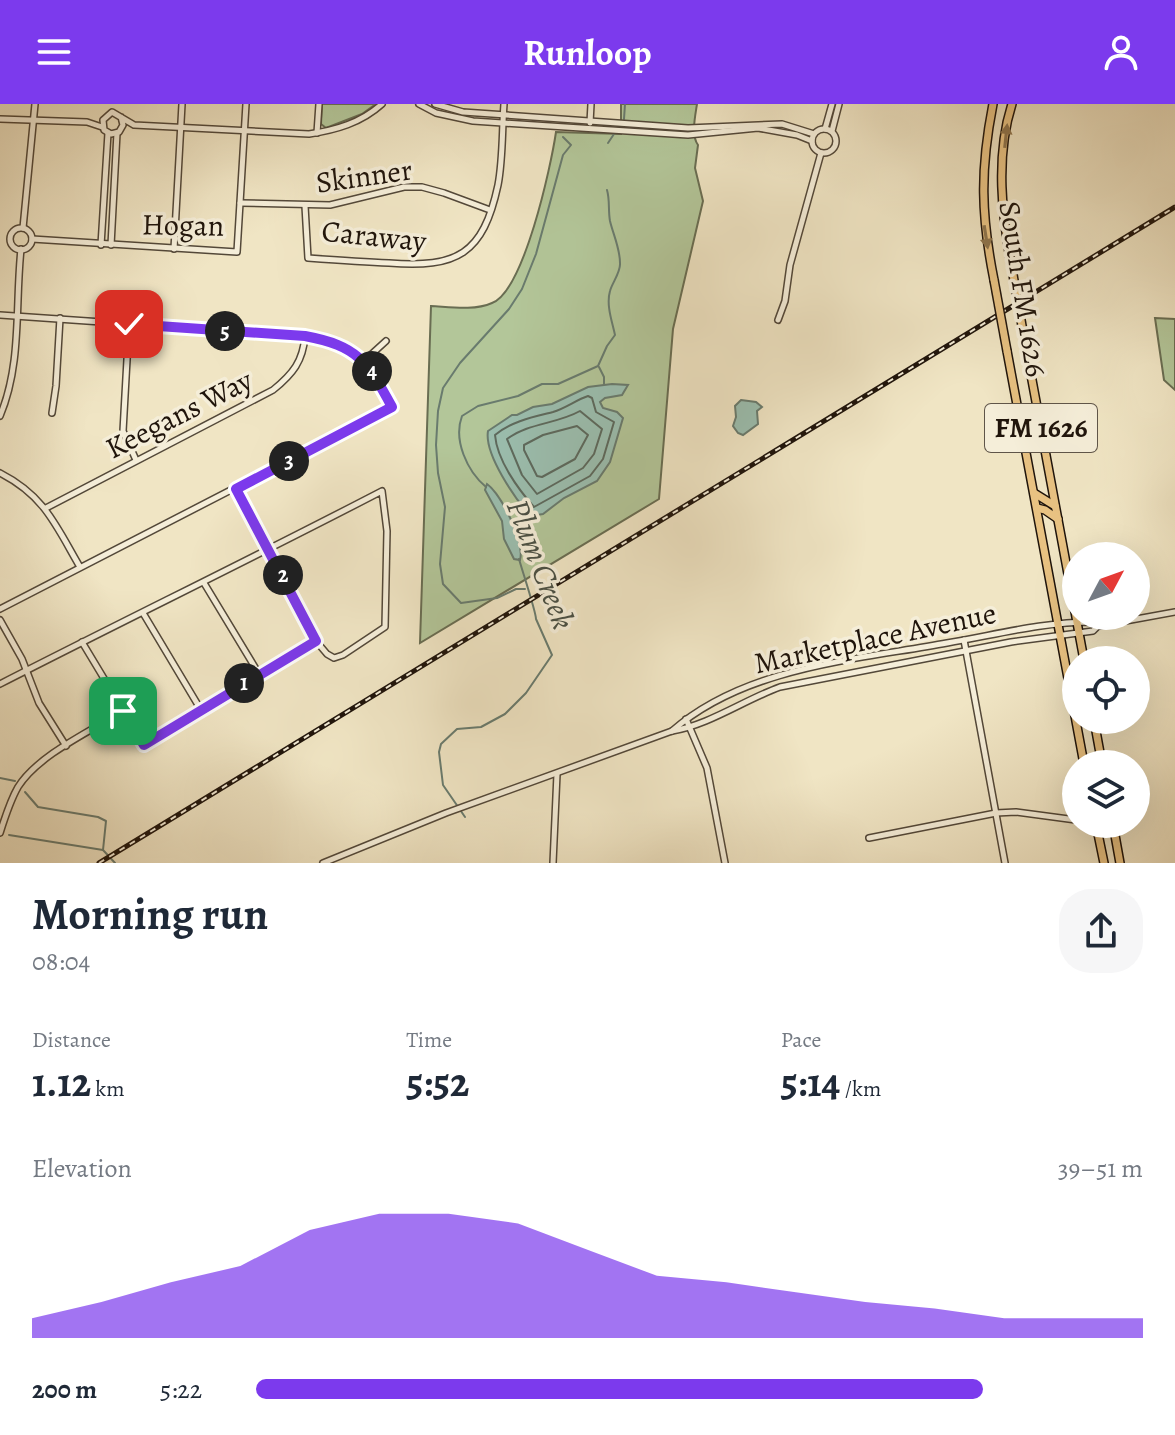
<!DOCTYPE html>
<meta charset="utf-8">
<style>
:root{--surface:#fff;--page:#f6f6f7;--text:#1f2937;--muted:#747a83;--accent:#7c3aed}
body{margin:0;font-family:Alegreya,serif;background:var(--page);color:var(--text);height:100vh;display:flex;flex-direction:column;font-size:30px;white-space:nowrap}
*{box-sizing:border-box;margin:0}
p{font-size:26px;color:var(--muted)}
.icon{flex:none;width:44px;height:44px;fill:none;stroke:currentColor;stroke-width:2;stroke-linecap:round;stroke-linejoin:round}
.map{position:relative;height:759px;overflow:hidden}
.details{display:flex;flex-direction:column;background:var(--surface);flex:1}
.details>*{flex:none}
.needle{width:52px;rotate:49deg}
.controls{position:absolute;left:1062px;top:438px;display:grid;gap:16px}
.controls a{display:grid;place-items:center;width:88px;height:88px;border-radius:50%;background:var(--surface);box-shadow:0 8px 32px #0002;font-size:40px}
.pin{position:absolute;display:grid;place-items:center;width:68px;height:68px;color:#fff;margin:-34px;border-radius:16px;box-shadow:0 4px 12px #0006}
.km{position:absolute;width:40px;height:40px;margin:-20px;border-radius:50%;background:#222;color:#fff;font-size:22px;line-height:40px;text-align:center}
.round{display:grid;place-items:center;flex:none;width:84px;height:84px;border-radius:32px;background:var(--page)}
.summary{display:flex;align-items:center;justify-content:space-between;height:136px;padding:0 32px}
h1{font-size:44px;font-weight:600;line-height:60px}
.metrics{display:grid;grid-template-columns:repeat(3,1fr);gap:12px;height:136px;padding:8px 32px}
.metrics div{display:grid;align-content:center}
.metrics b{font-size:40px;font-weight:600}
.metrics small{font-size:22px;font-weight:400}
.metrics p{font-size:22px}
.chart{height:224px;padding:16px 32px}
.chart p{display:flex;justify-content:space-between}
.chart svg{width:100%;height:144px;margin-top:8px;fill:var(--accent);opacity:.7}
ul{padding:0 32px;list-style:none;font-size:26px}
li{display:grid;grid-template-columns:128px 96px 1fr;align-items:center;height:60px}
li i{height:20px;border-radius:10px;background:var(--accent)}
header{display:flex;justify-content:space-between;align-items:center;height:104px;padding:0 32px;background:var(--accent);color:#fff;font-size:36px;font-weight:600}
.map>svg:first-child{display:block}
</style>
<header><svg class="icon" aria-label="menu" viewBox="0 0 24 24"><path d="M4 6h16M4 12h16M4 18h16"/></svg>Runloop<svg class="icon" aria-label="person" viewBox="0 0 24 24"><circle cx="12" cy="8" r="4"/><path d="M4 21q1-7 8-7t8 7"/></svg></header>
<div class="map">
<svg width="1175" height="759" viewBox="0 0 1175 759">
<rect width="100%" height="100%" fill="#f0e5c4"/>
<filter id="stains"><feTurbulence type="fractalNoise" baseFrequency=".0025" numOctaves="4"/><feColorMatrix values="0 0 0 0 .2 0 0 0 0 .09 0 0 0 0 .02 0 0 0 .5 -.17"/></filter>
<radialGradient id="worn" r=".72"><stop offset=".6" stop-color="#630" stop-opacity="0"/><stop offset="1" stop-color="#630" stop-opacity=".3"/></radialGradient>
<g fill="#b3c699" stroke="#696d52" stroke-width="2">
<path d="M322,0H376L362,10L326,24L321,20Z"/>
<path d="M621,0H697C695,13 691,31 698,41L695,64L703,97L673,225L659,395L420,539L431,202C450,203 474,207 492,199C524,187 551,62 556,28L621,30Z"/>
<path d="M1155,214L1175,215V286L1164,276Z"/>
</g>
<g fill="#9bbfb0" stroke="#697b6e" stroke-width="2">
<path d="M612,280L628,281L622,291L605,294L600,298L603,304L617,308L623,314L610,358L597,377L564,394L543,410L531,412C515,395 484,350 488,327L512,311H517L533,303L552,300L588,283Z"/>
<path d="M741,296L756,298L762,303L757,307L758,320L743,331L738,329L733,322L736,313L735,302Z"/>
<path d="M487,380C501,390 525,438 520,456L514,455L504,435L502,417L485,386Z"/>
</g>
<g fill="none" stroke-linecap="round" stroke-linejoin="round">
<g stroke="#5d6a5e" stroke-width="2">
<path d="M588,292L592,294L596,308L614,318L603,355L590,372L534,403C518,385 497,356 495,331C512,317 533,313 553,308C566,304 576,296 588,292Z"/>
<path d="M580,307L602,325L594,350L583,364L537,390L522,371L507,335C528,319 557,320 580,307Z"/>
<path d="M577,322L588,331L575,355L542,373L537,372L524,346V341L543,331Z"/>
</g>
<g stroke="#697b6e" stroke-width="2">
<path d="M624,15L625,0"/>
<path d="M608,39L614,30"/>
<path d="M599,263L604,273V280"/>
<path d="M486,383C467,367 453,336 462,312L478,302L518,292L542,280H558L598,262L607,242L615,231C612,217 606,201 610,187C612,179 621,168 620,159C620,144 613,130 610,117C608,106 610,96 607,86"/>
<path d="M514,424L531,412"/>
<path d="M525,485H516L497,494L461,499L443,480L440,460L445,403L438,369L436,341L438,307L443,284L460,259L509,205L522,185L536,150L563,51L571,41L563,33"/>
<path d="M0,674L15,677"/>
<path d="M25,688L38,703L98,713L106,717L103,746"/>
<path d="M465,713L443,681L439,648L441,640L457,625L481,623L505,610L526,589L552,551L536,515C536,508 522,466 519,455"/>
<path d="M9,731L103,746L115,759"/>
</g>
<g stroke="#534839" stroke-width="8">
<g id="minor">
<path d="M419,0L436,9L473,17L688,31L758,24L797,31L812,37"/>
<path d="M435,0L463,8L688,24L782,20L814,30"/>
<path d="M121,13L123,21L119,28L111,30L104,26L103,16L112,8L134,21L309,30C336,26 361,19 382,0"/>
<path d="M0,15L87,18L102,23"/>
<path d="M590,19L591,0"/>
<circle cx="824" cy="37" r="12"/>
<path d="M825,25L832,0"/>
<path d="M832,27L839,0"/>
<path d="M317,29L319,0"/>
<path d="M240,99L330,101L404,83H422L444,89L490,106"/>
<path d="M305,102L308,154C335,156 362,158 389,159C457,164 483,151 498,81C503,55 502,26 504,0"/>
<path d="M23,124L35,0"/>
<circle cx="21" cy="135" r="11"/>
<path d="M32,135L237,148L246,0"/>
<path d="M101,141L108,29"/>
<path d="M111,141L117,29"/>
<path d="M174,145L182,0"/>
<path d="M0,211L305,232C358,242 368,257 392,303L0,505"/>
<path d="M778,216L785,197L790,161L821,49"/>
<path d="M129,220L123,327L136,356"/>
<path d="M364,257L386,237"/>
<path d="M52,309L56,282L60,214"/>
<path d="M0,312C22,260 15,201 21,145"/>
<path d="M0,369C45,392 56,422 80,463"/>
<path d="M46,404L273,286C293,270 303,257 305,232"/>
<path d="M204,479L259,570"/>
<path d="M143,509L201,606"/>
<path d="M0,516L22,555L39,599L66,642"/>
<path d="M964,536L1005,759"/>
<path d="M82,538L144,641L316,537"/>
<path d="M0,580C127,515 255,453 382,387L387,427L385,523L343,551L334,554L327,550L316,537L236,385"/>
<path d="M686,615L707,664L725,759"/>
<path d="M672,627C745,563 855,556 947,539C995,531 1042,518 1092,518L1098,522"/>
<path d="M0,729C5,713 10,697 18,683C38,651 91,627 123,607"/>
<path d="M869,734L996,709L1016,708L1076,716"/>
<path d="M323,759L446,709L672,627C709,621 744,596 780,583L1011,538L1093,527L1098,522L1175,508"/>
<path d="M553,759L557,670"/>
</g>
</g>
<g stroke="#1f140b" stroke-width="10">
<g id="major">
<path d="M993,0C980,66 981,111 994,176"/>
<path d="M1012,165C1002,112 995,53 1012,0"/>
<path d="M1024,233L1084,556"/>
<path d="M1007,247L1084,660"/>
<path d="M1034,389L1055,402"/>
<path d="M1037,404L1045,406L1058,415"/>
<path d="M1094,616L1102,660"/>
<path d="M1096,720L1104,759"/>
<path d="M1113,720L1120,759"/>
</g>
</g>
<use href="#minor" stroke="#f5eed9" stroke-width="5"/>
<use href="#major" stroke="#e8c282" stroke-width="7"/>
<g stroke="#1f140b" stroke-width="5">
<path id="rail" d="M99,759L1175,103"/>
</g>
<use href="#rail" stroke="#f5eed9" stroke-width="2" stroke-dasharray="6" stroke-linecap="butt"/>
<g stroke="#1f140b" stroke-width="10" stroke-linecap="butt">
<g id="major-bridge">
<path d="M1012,165L1024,233"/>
<path d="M994,176L1007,247"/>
</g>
</g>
<use href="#major-bridge" stroke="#e8c282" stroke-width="7"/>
</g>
<defs><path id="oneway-solid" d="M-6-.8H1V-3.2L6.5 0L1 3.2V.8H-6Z" transform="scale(2)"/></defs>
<g fill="#8e744c">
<use href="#oneway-solid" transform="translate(1006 32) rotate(-84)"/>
<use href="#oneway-solid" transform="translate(986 133) rotate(81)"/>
</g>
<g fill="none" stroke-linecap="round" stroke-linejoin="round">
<g stroke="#fff" stroke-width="16">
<path id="route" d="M123,607L144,641L316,537L236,385L392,303C367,257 358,242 305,232L129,220"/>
</g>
<use href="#route" stroke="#7c3aed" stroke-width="10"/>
</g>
<g text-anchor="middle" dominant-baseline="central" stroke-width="7" stroke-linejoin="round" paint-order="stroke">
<rect fill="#f5eed9" stroke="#5f5549" stroke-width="2" x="985" y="300" width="112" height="48" rx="6"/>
<g font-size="28" font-weight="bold" fill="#1f140b">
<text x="1041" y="324">FM 1626</text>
</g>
<g font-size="30" fill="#1f140b" stroke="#f5eed9">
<text transform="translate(364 72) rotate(-8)">Skinner</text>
<text transform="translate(183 121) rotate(1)">Hogan</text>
<text transform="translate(374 132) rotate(6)">Caraway</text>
<text transform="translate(1023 185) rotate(81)">South FM 1626</text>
<text transform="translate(179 310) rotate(-27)">Keegans Way</text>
<text transform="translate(875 534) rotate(-12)">Marketplace Avenue</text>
</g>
<g font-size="32" font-style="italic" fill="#4a5045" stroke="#f5eed9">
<text transform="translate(541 460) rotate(69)">Plum Creek</text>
</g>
</g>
<rect width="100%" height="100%" filter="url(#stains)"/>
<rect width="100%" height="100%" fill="url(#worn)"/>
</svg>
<div class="controls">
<a><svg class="needle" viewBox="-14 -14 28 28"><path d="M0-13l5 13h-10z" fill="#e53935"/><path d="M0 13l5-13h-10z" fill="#747a83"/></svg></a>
<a><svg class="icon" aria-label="locate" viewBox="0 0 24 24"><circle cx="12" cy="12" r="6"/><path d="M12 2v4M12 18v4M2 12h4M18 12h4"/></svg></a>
<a><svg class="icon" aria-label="layers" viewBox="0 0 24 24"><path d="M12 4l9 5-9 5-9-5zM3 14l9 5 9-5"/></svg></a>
</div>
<div class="pin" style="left:123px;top:607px;background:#1e9e55"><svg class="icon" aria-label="arrive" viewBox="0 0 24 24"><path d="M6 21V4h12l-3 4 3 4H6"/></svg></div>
<div class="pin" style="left:129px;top:220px;background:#d93025"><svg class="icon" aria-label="check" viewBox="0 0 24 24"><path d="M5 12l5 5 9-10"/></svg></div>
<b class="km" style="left:244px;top:579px">1</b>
<b class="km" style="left:283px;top:471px">2</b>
<b class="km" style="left:289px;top:357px">3</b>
<b class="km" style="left:372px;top:267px">4</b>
<b class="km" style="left:225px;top:227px">5</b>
</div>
<section class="details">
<div class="summary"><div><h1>Morning run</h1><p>08:04</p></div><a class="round"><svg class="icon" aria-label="share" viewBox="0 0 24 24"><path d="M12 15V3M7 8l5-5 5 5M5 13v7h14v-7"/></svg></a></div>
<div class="metrics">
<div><p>Distance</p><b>1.12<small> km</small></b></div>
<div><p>Time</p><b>5:52</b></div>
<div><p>Pace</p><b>5:14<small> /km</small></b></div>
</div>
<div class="chart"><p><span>Elevation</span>39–51 m</p>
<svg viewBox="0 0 160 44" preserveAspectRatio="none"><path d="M0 44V38L10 33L20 27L30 22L40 11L50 6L60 6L70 9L80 17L90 25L100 27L110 30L120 33L130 35L140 38L150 38L160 38V44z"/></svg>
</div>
<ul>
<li><b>200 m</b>5:22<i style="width:82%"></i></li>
</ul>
</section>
